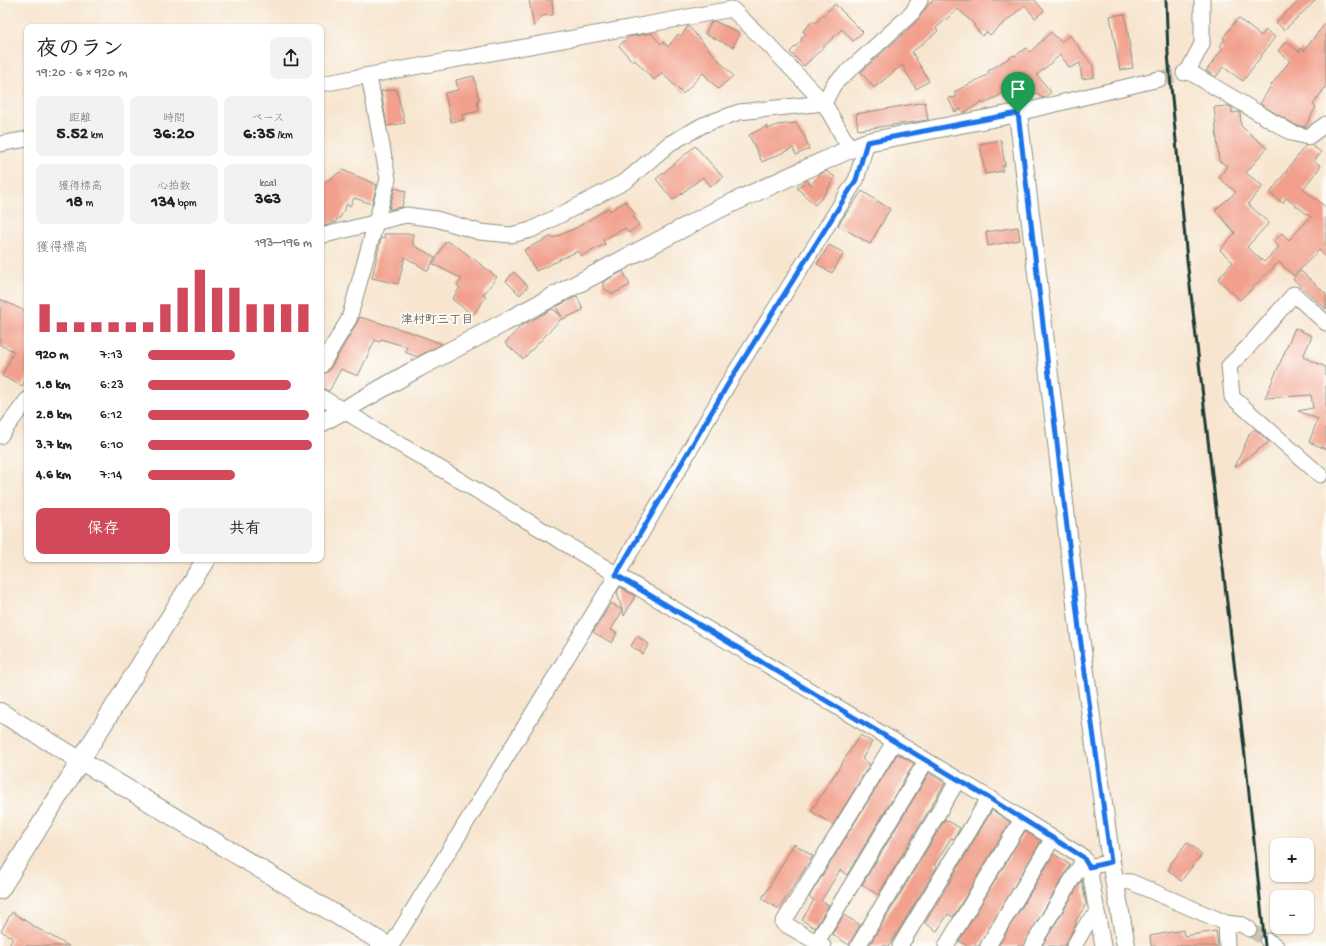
<!DOCTYPE html>
<html lang="ja">
<meta charset="utf-8">
<style>
:root{--surface:#fff;--page:#f2f2f2;--text:#202124;--muted:#757577;--accent:#d1495b}
body{margin:0;font-family:"Gochi Hand","Klee One",sans-serif;background:var(--page);color:var(--text);height:100vh;display:flex;flex-direction:column;font-size:15px;white-space:nowrap}
*{box-sizing:border-box;margin:0}
p{font-size:13px;color:var(--muted)}
.icon{flex:none;width:22px;height:22px;fill:none;stroke:currentColor;stroke-width:2;stroke-linecap:round;stroke-linejoin:round}
.map{position:relative;flex:1;overflow:hidden}
.panel{position:absolute;left:24px;top:24px;width:300px;height:538px;display:flex;flex-direction:column;background:var(--surface);border-radius:8px;box-shadow:0 1px 3px #0004}
.panel>*{flex:none}
.fabs{position:absolute;left:1270px;top:838px;display:grid;gap:8px}
.fabs a{display:grid;place-items:center;width:44px;height:44px;border-radius:8px;background:var(--surface);box-shadow:0 1px 3px #0004;font-size:20px}
.pin{position:absolute;display:grid;place-items:center;width:34px;height:34px;color:#fff;margin:-41px -17px;border-radius:50% 50% 50% 0;rotate:-45deg;box-shadow:0 0 4px #0007}
.pin .icon{rotate:45deg}
.round{display:grid;place-items:center;flex:none;width:42px;height:42px;border-radius:8px;background:var(--page)}
.headline{display:flex;align-items:center;justify-content:space-between;height:68px;padding:0 12px}
h1{font-size:22px;font-weight:700;line-height:30px}
.metrics{display:grid;grid-template-columns:repeat(3,1fr);gap:6px;height:68px;padding:4px 12px}
.metrics div{display:grid;align-content:center;border-radius:8px;background:var(--page);text-align:center}
.metrics b{font-size:17px;font-weight:700}
.metrics small{font-size:11px;font-weight:400}
.metrics p{font-size:11px}
.chart{height:112px;padding:8px 12px}
.chart p{display:flex;justify-content:space-between}
.chart svg{width:100%;height:72px;margin-top:4px;stroke:var(--accent);stroke-width:6}
.button{display:flex;gap:8px;margin-top:auto;padding:8px 12px}
.button a{flex:1;height:46px;border-radius:8px;background:var(--accent);color:#fff;font-size:16px;font-weight:700;line-height:46px;text-align:center}
.button a+a{background:var(--page);color:var(--text)}
ul{padding:0 12px;list-style:none;font-size:13px}
li{display:grid;grid-template-columns:64px 48px 1fr;align-items:center;height:30px}
li i{height:10px;border-radius:5px;background:var(--accent)}
.map>svg:first-child{display:block}
</style>
<div class="map">
<svg width="1326" height="946" viewBox="0 0 1326 946">
<rect width="100%" height="100%" fill="#fdfcf7"/>
<filter id="ink" filterUnits="userSpaceOnUse"><feTurbulence type="fractalNoise" baseFrequency=".025" numOctaves="2"/><feDisplacementMap in="SourceGraphic" scale="8" xChannelSelector="R" yChannelSelector="G"/><feConvolveMatrix kernelMatrix="1 2 1 2 8 2 1 2 1" color-interpolation-filters="sRGB"/></filter>
<filter id="wash" filterUnits="userSpaceOnUse"><feTurbulence type="fractalNoise" baseFrequency=".012" numOctaves="4" result="noise"/><feDisplacementMap in="SourceGraphic" scale="16" xChannelSelector="R" yChannelSelector="G"/><feGaussianBlur stdDeviation="0.9" result="paint"/><feColorMatrix in="noise" values="0 0 0 0 0 0 0 0 0 0 0 0 0 0 0 0 0 1.4 0 .05"/><feComposite in="paint" operator="in"/></filter>
<g filter="url(#wash)">
<rect width="100%" height="100%" fill="#f7e5cf"/>
<g id="blocks">
<g fill="#f2a08d">
<path d="M529,0H552L553,15L542,16L534,27Z"/>
<path d="M932,0H1035L1044,11L1035,18L1025,5L990,35L987,32L982,36L974,26L975,25L958,9L936,28L938,31L912,52L929,81L916,89L902,65L874,88L861,72L914,24Z"/>
<path d="M1300,0H1316L1284,30L1276,22Z"/>
<path d="M835,4L863,32L853,41L842,29L804,66L790,52L802,40L801,38L806,34L803,31L813,21L815,23Z"/>
<path d="M1125,14L1133,68L1120,70L1110,16Z"/>
<path d="M1238,18L1261,36L1266,30L1275,37L1243,81L1223,67L1216,77L1206,71L1223,48L1220,46L1225,39L1223,38Z"/>
<path d="M714,21L740,33L733,47L705,34L711,22Z"/>
<path d="M1326,22V86L1313,105L1316,107L1305,127L1295,125L1260,104L1272,84L1290,61L1278,51L1286,41L1299,52L1301,48L1304,51Z"/>
<path d="M688,26L733,76L718,89L703,73L683,94L662,73L654,80L635,60L633,62L619,46L628,37L651,33L661,44L663,42L668,47L678,34L681,36Z"/>
<path d="M1051,32L1061,42L1070,35L1072,38L1093,66L1094,77L1082,79L1080,63L1070,68L1060,55L1037,75L1051,92L1045,97L1042,98L1037,93L1035,94L1025,82L983,104L982,102L963,113L961,109L955,112L948,98L957,97L954,92L989,74L988,71L1014,55L1015,56L1026,48L1030,52Z"/>
<path d="M474,76L479,101H477L479,111L462,115L463,120L451,122L445,93L458,90L456,80Z"/>
<path d="M396,89L405,123L387,126L381,91Z"/>
<path d="M925,102L928,120L858,130L856,114Z"/>
<path d="M1229,106L1232,107V113L1240,112L1241,126L1267,148L1246,173L1263,186L1248,204L1269,223L1247,247L1264,262L1279,247L1274,241L1282,233L1289,240L1311,217L1286,198L1283,203L1270,193L1305,146L1311,145L1321,152L1314,161L1321,166L1303,189L1326,207V258L1319,250L1294,276L1279,262L1240,300L1218,279L1233,262L1220,250L1235,233L1215,210L1236,192L1219,178L1227,166L1219,161L1214,107Z"/>
<path d="M796,123L804,135L809,149L796,155L793,148L762,162L749,135L767,126L768,129L777,125Z"/>
<path d="M1001,140L1005,166H1002L1003,171L985,174L980,144Z"/>
<path d="M695,146L723,177L711,186L703,177L673,200L656,179Z"/>
<path d="M343,170L377,185L372,204L354,198L350,206L347,204L340,218H338L335,223L332,222L331,224L321,227V185Z"/>
<path d="M826,171L835,177L823,197L815,205L797,188L807,180L811,185L819,175Z"/>
<path d="M395,188L406,191L402,207L391,209H389Z"/>
<path d="M862,191L890,209L870,244L838,225Z"/>
<path d="M625,201L635,214L633,216L639,225L629,233L625,228L603,240L605,244L582,256L578,251L561,259L559,258L560,260L536,271L524,250L552,236L553,238L576,228L608,208L610,211Z"/>
<path d="M1018,227L1020,240L988,246L986,232Z"/>
<path d="M384,234H413V245L435,257L428,271L405,257L398,284L372,278L381,238H385Z"/>
<path d="M446,241L459,248L497,277L483,295L486,297L473,315L452,299L460,288L457,285L462,279L433,264Z"/>
<path d="M829,245L844,253L832,273L817,264Z"/>
<path d="M623,271L630,285L613,294L603,288V282Z"/>
<path d="M1301,271L1326,294V309L1293,279Z"/>
<path d="M514,272L528,286L520,295L506,281Z"/>
<path d="M577,296L583,310L563,319L562,318L523,359L505,343L521,326L553,309L562,317L556,307Z"/>
<path d="M0,299L27,312V377L22,386L2,376L14,351L0,345Z"/>
<path d="M360,317L413,333L442,344L417,357L405,352L407,347L381,339L380,342L375,340L358,376L341,369L329,391L321,388V375L329,371Z"/>
<path d="M1295,328L1312,336L1303,357L1326,367V449L1309,442L1318,419L1298,411L1313,408L1311,395L1265,398Z"/>
<path d="M1255,429L1269,442L1235,467L1250,433Z"/>
<path d="M620,587L635,596L624,616L623,610L611,630L617,633L612,643L593,632L611,603L622,610L617,592Z"/>
<path d="M637,636L649,644L643,654L631,646Z"/>
<path d="M860,735L872,742L862,759L870,764L833,825L811,811Z"/>
<path d="M897,754L914,763L847,875L840,870L821,901L829,905L815,928L802,920L814,900L809,897Z"/>
<path d="M929,773L945,783L878,895L862,885Z"/>
<path d="M992,810L1010,822L953,917L948,914L937,931L925,923Z"/>
<path d="M945,819L960,828L954,839L951,838L934,865L937,867L906,918L889,946H869Z"/>
<path d="M1025,831L1041,841L979,946H967L959,941Z"/>
<path d="M1187,842L1202,854L1181,881L1168,870L1171,866L1170,865Z"/>
<path d="M794,844L813,856L779,909L762,899Z"/>
<path d="M1054,854L1070,865L1023,946H998Z"/>
<path d="M1082,880L1086,904L1075,922L1076,923L1065,946H1042Z"/>
<path d="M12,912L35,927L69,946H9L13,938L1,931Z"/>
<path d="M844,915L860,925L849,945L832,934Z"/>
<path d="M1183,930L1184,936L1216,931L1218,946H1151L1150,936Z"/>
</g>
</g>
</g>
<g filter="url(#ink)">
<use href="#blocks" fill-opacity="0" stroke="#8b9182" stroke-width="1"/>
<g fill="none" stroke-linecap="round" stroke-linejoin="round">
<g stroke="#ccc3b0" stroke-width="15" stroke-dasharray="15 8" stroke-linecap="butt">
<path d="M1159,79L1184,73"/>
<path d="M1249,929L1268,941"/>
</g>
<g stroke="#8b9182" stroke-width="17">
<g id="minor">
<path d="M1188,71L1202,44V0"/>
<path d="M1184,73L1188,71L1292,133L1308,137L1326,124"/>
<path d="M321,84L732,9L767,43L824,103L850,149"/>
<path d="M1018,113L1159,79"/>
<path d="M0,144L27,139"/>
<path d="M321,236L406,215L436,219L480,232L511,235L531,230L626,181L669,144L703,125L739,112L824,103L834,84L912,13L920,0"/>
<path d="M321,366L349,319L388,179L369,76"/>
<path d="M321,397L989,798L1083,857L1089,867L1111,862"/>
<path d="M0,436L27,400"/>
<path d="M1320,475L1232,397L1229,366L1248,347L1294,294L1326,323"/>
<path d="M1089,867L1103,946"/>
<path d="M1114,881L1131,882L1226,923L1227,946"/>
<path d="M1226,923L1243,925L1249,929"/>
<path d="M1268,941L1276,946"/>
<path d="M817,942L926,761"/>
<path d="M391,946L617,575L731,379L856,180L867,142"/>
<path d="M823,946L783,923L894,742"/>
<path d="M858,946L958,780"/>
<path d="M900,946L989,798"/>
<path d="M946,946L1022,819"/>
<path d="M988,946L1053,838"/>
<path d="M1032,946L1080,866L1083,857"/>
<path d="M1074,946L1088,922L1097,916"/>
</g>
</g>
<g stroke="#8b9182" stroke-width="20">
<g id="tertiary">
<path d="M321,423L418,368L721,208L850,149L867,142L1018,113L1079,629L1111,862L1126,946"/>
<path d="M0,712L388,946"/>
<path d="M0,890L206,559"/>
</g>
</g>
<use href="#minor" stroke="#fff" stroke-width="15"/>
<use href="#tertiary" stroke="#fff" stroke-width="18"/>
<path stroke="#1f3d34" stroke-width="3" d="M1166,0L1168,54L1187,260L1246,765L1265,946"/>
</g>
</g>
<g fill="none" stroke-linecap="round" stroke-linejoin="round" filter="url(#ink)">
<g stroke="#fff" stroke-width="8">
<path id="route" d="M1018,113L1079,629L1111,862L1089,867L1083,857L989,798L616,575L731,379L856,180L867,142Z"/>
</g>
<use href="#route" stroke="#1a73e8" stroke-width="5"/>
</g>
<g text-anchor="middle" dominant-baseline="central" stroke-width="3.5" stroke-linejoin="round" paint-order="stroke">
<g font-size="12" font-weight="bold" fill="#696053" stroke="#fdfcf7">
<text x="437" y="321">津村町三丁目</text>
</g>
</g>
</svg>
<div class="fabs">
<a>+</a>
<a>−</a>
</div>
<div class="pin" style="left:1018px;top:113px;background:#1e9e55"><svg class="icon" aria-label="arrive" viewBox="0 0 24 24"><path d="M6 21V4h12l-3 4 3 4H6"/></svg></div>
<section class="panel">
<div class="headline"><div><h1>夜のラン</h1><p>19:20 · 6 × 920 m</p></div><a class="round"><svg class="icon" aria-label="share" viewBox="0 0 24 24"><path d="M12 15V3M7 8l5-5 5 5M5 13v7h14v-7"/></svg></a></div>
<div class="metrics">
<div><p>距離</p><b>5.52<small> km</small></b></div>
<div><p>時間</p><b>36:20</b></div>
<div><p>ペース</p><b>6:35<small> /km</small></b></div>
</div>
<div class="metrics">
<div><p>獲得標高</p><b>18<small> m</small></b></div>
<div><p>心拍数</p><b>134<small> bpm</small></b></div>
<div><p>kcal</p><b>363</b></div>
</div>
<div class="chart"><p><span>獲得標高</span>193–196 m</p>
<svg viewBox="0 0 160 44" preserveAspectRatio="none"><path d="M5 44V27M15 44V38M25 44V38M35 44V38M45 44V38M55 44V38M65 44V38M75 44V27M85 44V17M95 44V6M105 44V17M115 44V17M125 44V27M135 44V27M145 44V27M155 44V27"/></svg>
</div>
<ul>
<li><b>920 m</b>7:13<i style="width:53%"></i></li>
<li><b>1.8 km</b>6:23<i style="width:87%"></i></li>
<li><b>2.8 km</b>6:12<i style="width:98%"></i></li>
<li><b>3.7 km</b>6:10<i style="width:100%"></i></li>
<li><b>4.6 km</b>7:14<i style="width:53%"></i></li>
</ul>
<div class="button"><a>保存</a><a>共有</a></div>
</section>
</div>
